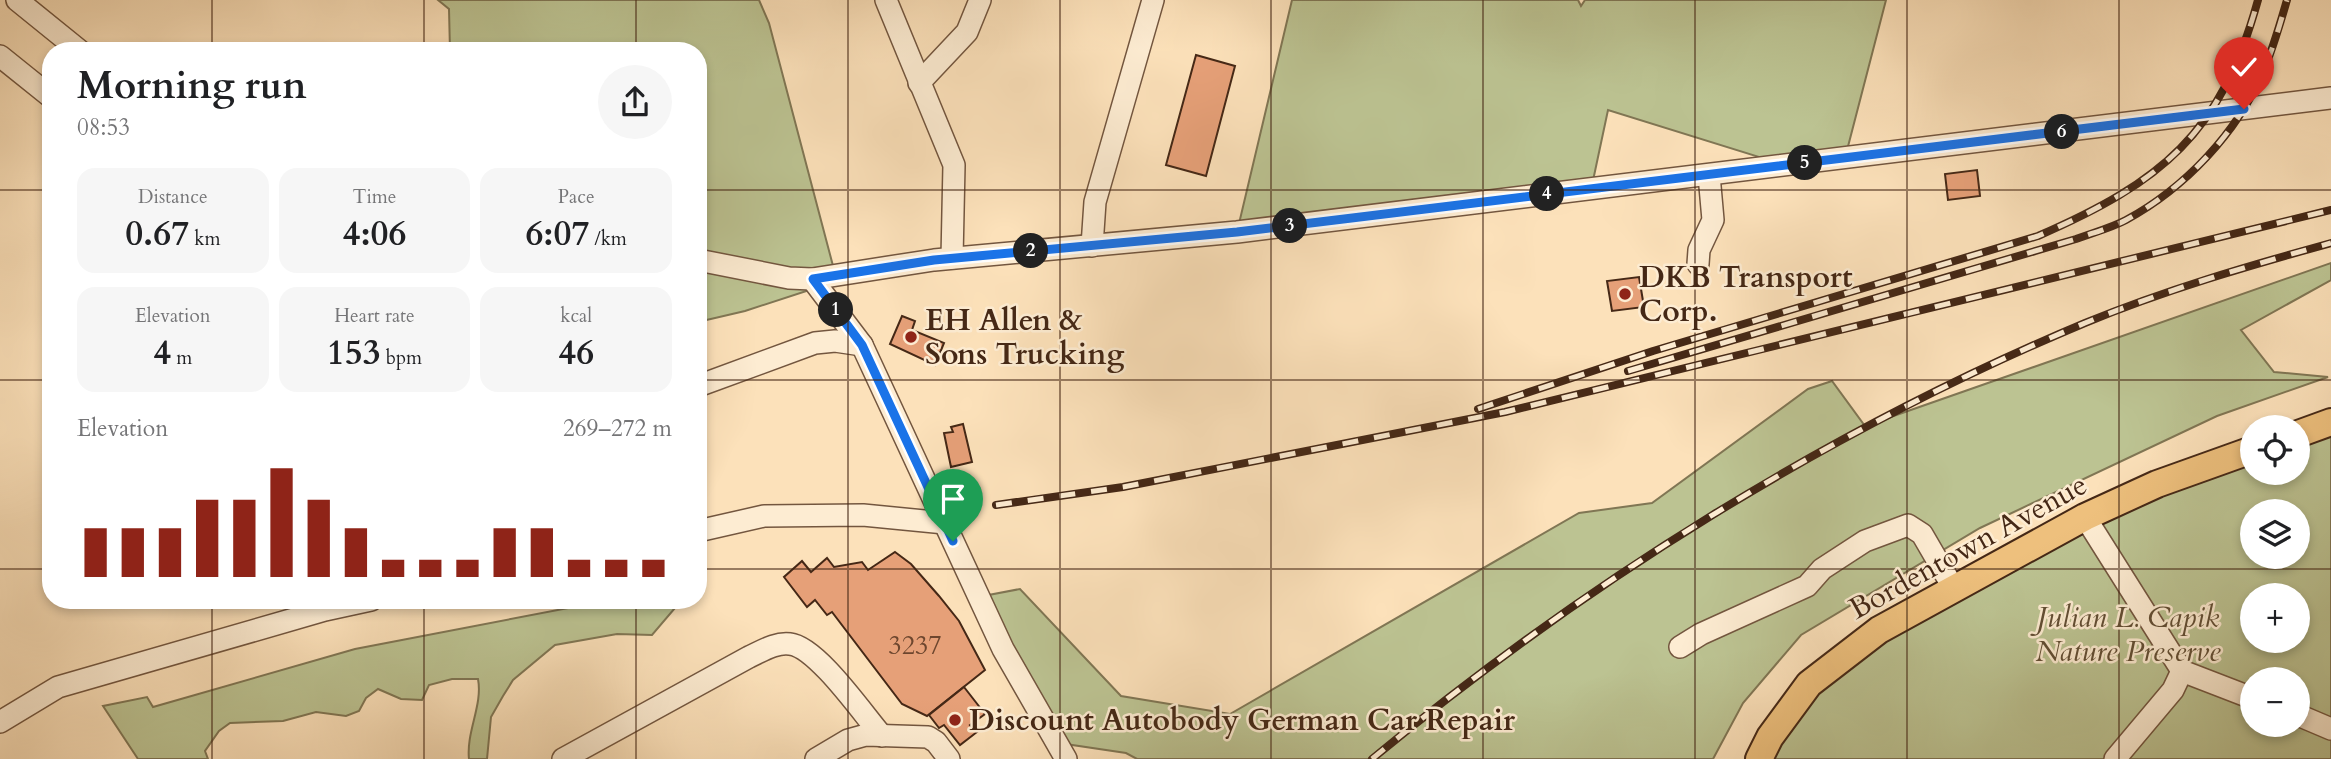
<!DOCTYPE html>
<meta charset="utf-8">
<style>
:root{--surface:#fff;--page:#f6f6f6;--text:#202124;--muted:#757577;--accent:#8f2418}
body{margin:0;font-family:Cardo,serif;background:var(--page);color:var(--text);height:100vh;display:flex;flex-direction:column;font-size:26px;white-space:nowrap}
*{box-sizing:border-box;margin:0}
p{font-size:23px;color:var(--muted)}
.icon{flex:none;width:38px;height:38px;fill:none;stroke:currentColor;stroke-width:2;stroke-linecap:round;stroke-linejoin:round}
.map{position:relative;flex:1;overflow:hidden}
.drawer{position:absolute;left:42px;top:42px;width:665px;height:567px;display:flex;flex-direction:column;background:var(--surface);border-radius:28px;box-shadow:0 4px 10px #0003}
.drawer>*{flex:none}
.fabs{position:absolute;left:2240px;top:415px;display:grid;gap:14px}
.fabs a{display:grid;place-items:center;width:70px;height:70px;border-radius:50%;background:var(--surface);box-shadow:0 4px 10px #0003;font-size:35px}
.pin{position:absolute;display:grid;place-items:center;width:60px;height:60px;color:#fff;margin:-72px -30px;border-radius:50% 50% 50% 0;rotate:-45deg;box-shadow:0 0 7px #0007}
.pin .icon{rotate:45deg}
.km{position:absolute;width:35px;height:35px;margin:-18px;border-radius:50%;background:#222;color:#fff;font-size:19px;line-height:35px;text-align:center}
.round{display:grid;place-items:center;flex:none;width:74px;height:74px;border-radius:37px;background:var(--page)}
.summary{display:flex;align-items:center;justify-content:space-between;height:119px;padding:0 35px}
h1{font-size:38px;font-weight:800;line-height:52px}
.metrics{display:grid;grid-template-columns:repeat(3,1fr);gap:10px;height:119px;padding:7px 35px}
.metrics div{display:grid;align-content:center;border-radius:18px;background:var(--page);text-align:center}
.metrics b{font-size:35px;font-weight:800}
.metrics small{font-size:19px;font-weight:400}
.metrics p{font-size:19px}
.chart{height:196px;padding:14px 35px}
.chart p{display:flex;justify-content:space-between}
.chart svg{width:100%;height:126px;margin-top:7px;stroke:var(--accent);stroke-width:6}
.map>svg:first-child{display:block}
</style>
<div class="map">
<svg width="2331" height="759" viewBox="0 0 2331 759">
<rect width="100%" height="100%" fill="#fce1ba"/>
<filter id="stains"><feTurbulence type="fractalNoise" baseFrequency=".00286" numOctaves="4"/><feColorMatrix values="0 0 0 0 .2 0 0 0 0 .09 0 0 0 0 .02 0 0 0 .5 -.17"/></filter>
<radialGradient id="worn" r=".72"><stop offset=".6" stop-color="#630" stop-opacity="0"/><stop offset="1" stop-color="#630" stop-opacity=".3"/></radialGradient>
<g fill="#bcc392" stroke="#807654" stroke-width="2" fill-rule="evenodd">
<path d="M438,0H759L769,23L837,281L745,311L698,322V51H450L449,9Z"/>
<path d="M1292,0H1578L1581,6L1585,0H1886L1845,158L1785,165L1608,110L1591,190L1237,232Z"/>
<path d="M2331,263V280L2241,330L2274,372L2328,377L2217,416L1980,528L1801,635L1743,703L1713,759H1137L1126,753L1059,743L978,597L1020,589L1121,696L1230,714L1579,513L1652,503L1808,389L1832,381L1865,426Z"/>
<path d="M2331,421V759H1759L1770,737L1879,630L2252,450V472H2298V433ZM2252,511H2298V556H2252ZM2252,595H2298V640H2252ZM2252,679H2298V724H2252Z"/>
<path d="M610,600L681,601L652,635L617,634L555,645L513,680L503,696L491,717L487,759H469C466,732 483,705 478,679H452L429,685L422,700L401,699L378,689L366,698L359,711L346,716L316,712L283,721L230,723L219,731L205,751L208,759H138L103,706L147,697L153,707L355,649Z"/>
</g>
<g fill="#e6a078" stroke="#452816" stroke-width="2">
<path d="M1196,55L1235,66L1206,176L1166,165Z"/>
<path d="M1977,170L1980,196L1948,200L1945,174Z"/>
<path d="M1639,277L1644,307L1612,311L1607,281Z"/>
<path d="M902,316L915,321L912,330L944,343L935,365L890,344Z"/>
<path d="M963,424L972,462L951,467L944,433L953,432L951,427Z"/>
<path d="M895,552L911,564L939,596L959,621L985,670L927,716L902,704L832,612L827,615L815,600L807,607L784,577L802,561L811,572L827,558L834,567L862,562L868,570Z"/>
<path d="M964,687L985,714L970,725L977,732L960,745L944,725L939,728L929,715Z"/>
</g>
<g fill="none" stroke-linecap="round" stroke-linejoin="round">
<g stroke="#73563f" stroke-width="24">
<g id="minor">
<path d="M17,0L80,51"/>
<path d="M886,0L954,165L952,258"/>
<path d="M0,56L51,97"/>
<path d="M919,83L967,32L980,0"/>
<path d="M1092,246L1095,202L1153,0"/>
<path d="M698,260L789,278L812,279L934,260L1237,232L2331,98"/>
<path d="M1698,264L1699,250L1713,220L1709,175"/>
<path d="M812,279L862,345L1003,649L1066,759"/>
<path d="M698,386L815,343L835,341L862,345"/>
<path d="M2085,517L2182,671L2173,690L2115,759"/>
<path d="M698,531L764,516L863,515L945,523"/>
<path d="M1680,647L1701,634L1807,586L1822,569L1865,541L1908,525L1922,534L1954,589"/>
<path d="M2182,671L2252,698"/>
<path d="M2298,715L2331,729"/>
<path d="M0,722L58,687L325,610L371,600"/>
<path d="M563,759L749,657C762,651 776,642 790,644C817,647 863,714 882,736"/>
<path d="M816,759L848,740L866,735L928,737L936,742L949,759"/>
</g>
</g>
<g stroke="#452816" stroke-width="30">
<g id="major">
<path d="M2298,434L2331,422"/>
<path d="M1759,759L1770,737L1809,684L1879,630L2085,517L2157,484L2252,450"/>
</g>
</g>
<use href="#minor" stroke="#fdecd2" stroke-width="21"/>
<use href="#major" stroke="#eec07d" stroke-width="26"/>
<g stroke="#452816" stroke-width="8">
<g id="rail">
<path d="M1628,371L2076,239C2092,233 2111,228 2126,220C2185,188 2237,133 2263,72C2273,49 2280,24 2287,0"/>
<path d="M1478,409L1653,351L2038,236C2162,182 2221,134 2258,0"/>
<path d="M996,505L1123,487L1505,412L2331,210"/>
<path d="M1372,759C1585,583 1829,430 2085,323C2165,290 2248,266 2331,243"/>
</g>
</g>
<use href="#rail" stroke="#fdecd2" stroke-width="5" stroke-dasharray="16" stroke-linecap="butt"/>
</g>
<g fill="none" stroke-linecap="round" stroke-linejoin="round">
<g stroke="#fff" stroke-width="14">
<path id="route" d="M953,541L862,345L813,279L934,260L1237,232L2244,109"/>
</g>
<use href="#route" stroke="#1a73e8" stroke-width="9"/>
</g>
<path fill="none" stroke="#452816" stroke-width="2" stroke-opacity="0.55" d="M212,0V51M424,0V51M636,0V51M848,0V759M1060,0V759M1271,0V759M1483,0V759M1695,0V759M1907,0V759M2119,0V759M0,190H51M698,190H2331M0,380H51M698,380H2331M0,569H51M698,569H2331M212,600V759M424,600V759M636,600V759"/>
<g fill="#8f2418" stroke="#fdecd2" stroke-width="2.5">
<circle cx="1625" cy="294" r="7"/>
<circle cx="911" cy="337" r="7"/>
<circle cx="955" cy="720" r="7"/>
</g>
<g text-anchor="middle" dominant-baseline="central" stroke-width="5" stroke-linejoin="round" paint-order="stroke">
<g font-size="26" fill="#6d462e">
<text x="915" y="645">3237</text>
</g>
<g font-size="30" font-weight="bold" fill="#452816" stroke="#fdecd2" text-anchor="start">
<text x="1639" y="277">DKB Transport<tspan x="1639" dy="34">Corp.</tspan></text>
<text x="925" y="320">EH Allen &amp;<tspan x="925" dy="34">Sons Trucking</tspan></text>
<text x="969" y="720">Discount Autobody German Car Repair</text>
</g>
<g font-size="30" fill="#452816" stroke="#fdecd2">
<text transform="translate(1968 547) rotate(-29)">Bordentown Avenue</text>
</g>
<g font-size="30" font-style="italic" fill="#634f35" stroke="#fdecd2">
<text x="2128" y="617">Julian L. Capik<tspan x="2128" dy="34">Nature Preserve</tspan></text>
</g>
</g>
<rect width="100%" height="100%" filter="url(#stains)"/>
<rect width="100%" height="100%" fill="url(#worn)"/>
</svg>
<div class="fabs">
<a><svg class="icon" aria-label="locate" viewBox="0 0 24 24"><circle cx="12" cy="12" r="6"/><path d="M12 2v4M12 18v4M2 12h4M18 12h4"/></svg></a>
<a><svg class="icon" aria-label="layers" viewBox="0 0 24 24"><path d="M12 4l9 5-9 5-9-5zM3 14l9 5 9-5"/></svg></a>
<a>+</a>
<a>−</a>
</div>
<div class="pin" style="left:953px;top:541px;background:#1e9e55"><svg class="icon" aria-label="arrive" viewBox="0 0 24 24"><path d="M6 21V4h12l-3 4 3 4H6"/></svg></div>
<div class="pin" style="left:2244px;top:109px;background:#d93025"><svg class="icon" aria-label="check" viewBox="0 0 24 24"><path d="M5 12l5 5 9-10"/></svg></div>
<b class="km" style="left:836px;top:310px">1</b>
<b class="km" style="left:1031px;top:251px">2</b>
<b class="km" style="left:1290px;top:226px">3</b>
<b class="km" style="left:1547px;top:194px">4</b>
<b class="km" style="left:1805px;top:163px">5</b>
<b class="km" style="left:2062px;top:132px">6</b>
<section class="drawer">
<div class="summary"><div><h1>Morning run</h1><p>08:53</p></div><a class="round"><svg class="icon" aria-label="share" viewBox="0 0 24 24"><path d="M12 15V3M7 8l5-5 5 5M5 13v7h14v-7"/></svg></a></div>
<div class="metrics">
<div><p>Distance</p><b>0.67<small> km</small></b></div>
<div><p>Time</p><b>4:06</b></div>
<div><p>Pace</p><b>6:07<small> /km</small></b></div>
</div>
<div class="metrics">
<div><p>Elevation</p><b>4<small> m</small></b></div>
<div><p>Heart rate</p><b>153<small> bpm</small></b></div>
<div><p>kcal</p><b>46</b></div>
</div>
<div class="chart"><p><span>Elevation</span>269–272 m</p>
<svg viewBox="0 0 160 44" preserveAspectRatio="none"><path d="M5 44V27M15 44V27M25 44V27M35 44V17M45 44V17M55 44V6M65 44V17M75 44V27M85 44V38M95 44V38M105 44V38M115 44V27M125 44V27M135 44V38M145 44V38M155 44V38"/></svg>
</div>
</section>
</div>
